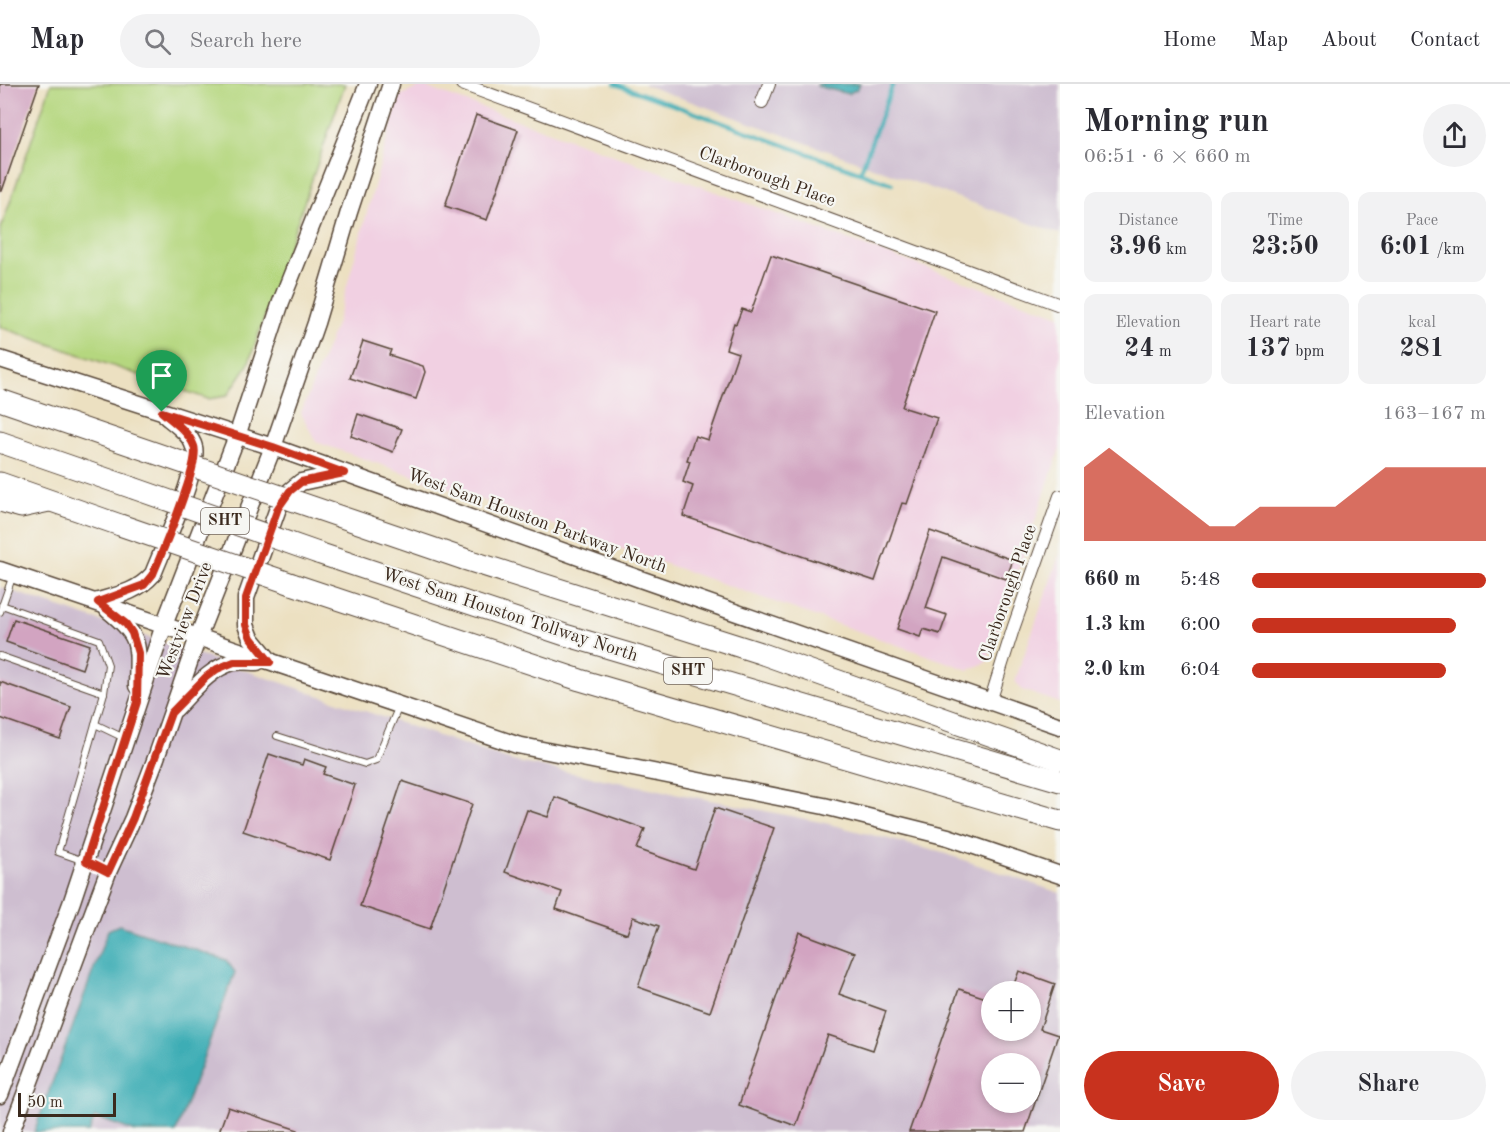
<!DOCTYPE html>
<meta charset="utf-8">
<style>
:root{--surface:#fff;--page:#f2f2f3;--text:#2b2b33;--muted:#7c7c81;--line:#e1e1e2;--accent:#c8321e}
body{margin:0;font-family:"Old Standard TT",serif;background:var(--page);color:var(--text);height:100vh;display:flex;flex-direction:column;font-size:22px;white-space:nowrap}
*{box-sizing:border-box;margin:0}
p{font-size:20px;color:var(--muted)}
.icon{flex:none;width:33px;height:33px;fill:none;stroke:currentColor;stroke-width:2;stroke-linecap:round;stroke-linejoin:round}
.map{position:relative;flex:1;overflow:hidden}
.sheet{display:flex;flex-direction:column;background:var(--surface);width:450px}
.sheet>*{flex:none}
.fabs{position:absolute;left:981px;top:897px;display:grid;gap:12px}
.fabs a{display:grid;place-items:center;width:60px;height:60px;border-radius:50%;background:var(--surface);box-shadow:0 3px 9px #0003;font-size:30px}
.scale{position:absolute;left:18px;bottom:15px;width:98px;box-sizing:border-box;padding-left:6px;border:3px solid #3b2a1e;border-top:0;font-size:16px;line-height:21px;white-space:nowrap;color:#3b2a1e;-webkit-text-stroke:4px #f6f6f2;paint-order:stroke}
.pin{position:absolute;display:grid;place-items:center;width:51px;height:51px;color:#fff;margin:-62px -26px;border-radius:50% 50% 50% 0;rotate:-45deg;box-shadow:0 0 6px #0007}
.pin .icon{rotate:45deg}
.round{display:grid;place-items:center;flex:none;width:63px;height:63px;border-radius:32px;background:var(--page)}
.overview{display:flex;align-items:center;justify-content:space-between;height:102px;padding:0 24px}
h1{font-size:33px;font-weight:800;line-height:45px}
.metrics{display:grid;grid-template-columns:repeat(3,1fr);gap:9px;height:102px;padding:6px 24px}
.metrics div{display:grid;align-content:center;border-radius:12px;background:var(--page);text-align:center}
.metrics b{font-size:26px;font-weight:800}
.metrics small{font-size:16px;font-weight:400}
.metrics p{font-size:16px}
.chart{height:168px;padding:12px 24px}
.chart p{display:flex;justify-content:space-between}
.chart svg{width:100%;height:108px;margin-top:6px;fill:var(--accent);opacity:.7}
.button{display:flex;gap:12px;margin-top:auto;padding:12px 24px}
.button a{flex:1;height:69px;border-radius:36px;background:var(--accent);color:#fff;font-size:24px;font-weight:800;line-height:69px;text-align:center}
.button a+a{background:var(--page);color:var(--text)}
ul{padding:0 24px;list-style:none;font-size:20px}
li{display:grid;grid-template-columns:96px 72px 1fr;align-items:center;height:45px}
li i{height:15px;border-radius:8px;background:var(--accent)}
header{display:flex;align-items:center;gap:36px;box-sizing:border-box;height:84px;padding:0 30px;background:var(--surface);border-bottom:2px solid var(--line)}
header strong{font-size:28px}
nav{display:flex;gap:33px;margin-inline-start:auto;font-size:21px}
.search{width:420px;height:54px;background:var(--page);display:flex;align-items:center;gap:15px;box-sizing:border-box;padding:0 21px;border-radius:33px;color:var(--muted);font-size:22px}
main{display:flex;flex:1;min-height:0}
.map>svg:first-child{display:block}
</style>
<header>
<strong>Map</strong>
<div class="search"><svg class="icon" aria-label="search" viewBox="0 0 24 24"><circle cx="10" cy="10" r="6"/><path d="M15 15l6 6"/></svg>Search here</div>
<nav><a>Home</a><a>Map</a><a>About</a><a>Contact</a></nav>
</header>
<main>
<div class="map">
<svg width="1060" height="1048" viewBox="0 0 1060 1048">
<rect width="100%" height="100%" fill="#f6f6f2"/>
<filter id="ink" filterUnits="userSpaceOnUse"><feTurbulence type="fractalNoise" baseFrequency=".0167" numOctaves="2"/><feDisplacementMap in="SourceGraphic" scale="12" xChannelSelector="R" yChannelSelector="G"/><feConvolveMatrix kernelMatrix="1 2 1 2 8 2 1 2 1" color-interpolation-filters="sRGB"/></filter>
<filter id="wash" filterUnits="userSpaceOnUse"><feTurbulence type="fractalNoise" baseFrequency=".008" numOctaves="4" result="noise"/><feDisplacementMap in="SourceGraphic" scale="24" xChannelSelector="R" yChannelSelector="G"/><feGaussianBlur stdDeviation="1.35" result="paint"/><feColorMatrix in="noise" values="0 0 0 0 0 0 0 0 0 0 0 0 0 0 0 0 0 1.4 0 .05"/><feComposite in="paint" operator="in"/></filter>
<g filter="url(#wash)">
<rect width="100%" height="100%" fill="#ece0c1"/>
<g fill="#f1d0e2">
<path d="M422,2L1060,232V364L987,578L969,586L316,358L301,329L337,238L399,12Z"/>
<path d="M1060,469V619L1022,606L1015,597Z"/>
</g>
<g fill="#cebed0" fill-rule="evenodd">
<path d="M642,0H1060V150L878,85Z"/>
<path d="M0,503L512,677L821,738L943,769L1060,809V1048H0ZM992,908H1030V946H992ZM992,980H1030V1018H992Z"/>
</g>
<path fill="#b5d77f" stroke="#78804e" stroke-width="1.5" d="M51,0H345L248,281L227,312L208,315L0,243V147Z"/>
<g fill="#3cadb5" stroke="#3c6c6a" stroke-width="1.5">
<path d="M818,0H860L857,5L848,10L817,2Z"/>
<path d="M119,841L226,876L235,888L176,1048H136L95,1033L89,1048H34L108,846Z"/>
</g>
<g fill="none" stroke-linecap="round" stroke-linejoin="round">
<g stroke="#3cadb5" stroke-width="4">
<path d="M615,0L892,100"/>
<path d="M860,89L893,0"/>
</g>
</g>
<g id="blocks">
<g fill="#d2a4c1" fill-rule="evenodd">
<path d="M0,0H39L2,107H0Z"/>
<path d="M476,31L518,46L487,136L445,122Z"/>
<path d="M771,171L935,227L902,323L937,334L907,420L902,419L875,497L683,432L693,402L683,398L690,377L687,376L695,352L708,356L738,269L726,265L734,239L736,240L742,225L751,228Z"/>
<path d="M363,257L391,266L389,271L423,282L425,288L416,315L350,294Z"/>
<path d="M358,330L402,345L393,368L351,352Z"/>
<path d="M930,447L1013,476L1006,495L943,473L926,524L947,531L940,550L923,545L920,553L897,545Z"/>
<path d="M14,535L90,561L82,585L6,558Z"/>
<path d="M0,598L71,623L60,655L0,634Z"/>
<path d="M269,670L302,681L304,675L326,683L323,690L355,701L330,776L243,747Z"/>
<path d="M402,697L472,720L430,845L360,822Z"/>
<path d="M555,713L645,745L637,765L694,785L715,724L774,744L710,928L638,903L659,842L633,833L627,850L556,825L562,808L505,788L527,726L548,733Z"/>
<path d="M799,848L855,869L839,910L886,927L873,966L828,951L796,1042L739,1021Z"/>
<path d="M1019,887L1055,900L1040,945L1058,951L1025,1048H909L959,905L992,916V946H1030V908H1011ZM992,980H1030V1018H992Z"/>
<path d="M228,1023L298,1046V1048H219Z"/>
</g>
</g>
</g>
<g filter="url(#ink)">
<use href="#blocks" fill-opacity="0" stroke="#564536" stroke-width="1.5"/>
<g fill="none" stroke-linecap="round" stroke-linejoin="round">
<g stroke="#564536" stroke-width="8">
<g id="service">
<path d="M2,521L99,556L108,581L104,609L58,768L84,777"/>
<path d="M0,528L13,491"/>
<path d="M0,572L104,609"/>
<path d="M95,640L124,654"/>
<path d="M277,652L365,680L376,676L399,622"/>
</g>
</g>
<g stroke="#564536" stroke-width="14">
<g id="minor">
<path d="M462,0L1060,221"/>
<path d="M762,18L769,0"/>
<path d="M990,618L1013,545L1060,412"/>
</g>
</g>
<g stroke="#564536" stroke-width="19">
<g id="secondary">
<path d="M0,275L273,363L640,495L1060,642"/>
<path d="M0,486L517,661L824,722L948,753L1060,791"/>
<path d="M98,517C120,511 138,507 153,490C162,467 200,383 194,363C191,351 177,341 167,333"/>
<path d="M108,526C142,553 138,561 137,602"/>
<path d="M270,577L251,554L246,541V514L278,424L290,407L301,398L343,389"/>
<path d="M175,625C192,608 209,584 234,578C241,577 250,578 257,578"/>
<path d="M0,1011L72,817L164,541L237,352L281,218L368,0"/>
<path d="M11,1048L108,788L133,734L156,674L198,553L273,363L316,239L349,128L391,0"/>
</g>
</g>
<g stroke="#564536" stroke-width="23">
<g id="motorway">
<path d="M0,358L133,404"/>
<path d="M0,399L120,441"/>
<path d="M0,417L21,423L49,417"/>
<path d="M318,469L565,551L1060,697"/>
<path d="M464,475L760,569L1060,676"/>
<path d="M292,500L580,596L1060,737"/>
</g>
</g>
<use href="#service" stroke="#fff" stroke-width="6"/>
<use href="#minor" stroke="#fff" stroke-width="12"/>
<use href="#secondary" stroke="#fff" stroke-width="16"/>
<use href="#motorway" stroke="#fff" stroke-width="21"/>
<g stroke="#564536" stroke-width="23" stroke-linecap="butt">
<g id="motorway-bridge">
<path d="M0,316L464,475"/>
<path d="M133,404L318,469"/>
<path d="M120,441L292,500"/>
</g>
</g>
<use href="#motorway-bridge" stroke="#fff" stroke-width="21"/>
</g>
</g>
<g fill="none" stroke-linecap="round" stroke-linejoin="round" filter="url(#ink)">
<g stroke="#fff" stroke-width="12">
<path id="route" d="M162,328L273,363L344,389L301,398L290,407L278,424L246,514V541L251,554L270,578H234L217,585L206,593L171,629L133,734L108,788L86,777L137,618L138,569L132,549L126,540L98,518L144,501L153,490C162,468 201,379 194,362C189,348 173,337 162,328Z"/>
</g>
<use href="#route" stroke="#c8321e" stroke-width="8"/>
</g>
<g text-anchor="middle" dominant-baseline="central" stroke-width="4.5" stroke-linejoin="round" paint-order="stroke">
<g fill="#f6f6f2" stroke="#73675e" stroke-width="1.5">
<rect x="201" y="424" width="48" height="26" rx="4.5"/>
<rect x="664" y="574" width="48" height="26" rx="4.5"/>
</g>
<g font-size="16" font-weight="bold" fill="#3b2a1e">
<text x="225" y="437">SHT</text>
<text x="688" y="587">SHT</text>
</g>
<g font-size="18" fill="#3b2a1e" stroke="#f6f6f2">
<text transform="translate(767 93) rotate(20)">Clarborough Place</text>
<text transform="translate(537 437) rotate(20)">West Sam Houston Parkway North</text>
<text transform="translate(1008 509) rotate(-71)">Clarborough Place</text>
<text transform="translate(510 531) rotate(18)">West Sam Houston Tollway North</text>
<text transform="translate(185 537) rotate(-69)">Westview Drive</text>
</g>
</g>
</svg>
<div class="fabs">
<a>+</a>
<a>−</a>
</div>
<div class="scale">50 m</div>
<div class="pin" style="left:162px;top:328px;background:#1e9e55"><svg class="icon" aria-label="arrive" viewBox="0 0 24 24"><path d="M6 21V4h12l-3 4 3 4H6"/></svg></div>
</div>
<section class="sheet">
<div class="overview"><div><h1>Morning run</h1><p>06:51 · 6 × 660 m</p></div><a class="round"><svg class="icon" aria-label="share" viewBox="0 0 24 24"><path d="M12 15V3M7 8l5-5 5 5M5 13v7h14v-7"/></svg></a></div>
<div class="metrics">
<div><p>Distance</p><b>3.96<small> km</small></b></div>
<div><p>Time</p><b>23:50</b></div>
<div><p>Pace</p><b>6:01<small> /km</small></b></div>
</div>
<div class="metrics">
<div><p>Elevation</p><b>24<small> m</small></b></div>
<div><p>Heart rate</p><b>137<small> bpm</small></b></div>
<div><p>kcal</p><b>281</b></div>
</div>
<div class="chart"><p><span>Elevation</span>163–167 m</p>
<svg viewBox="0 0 160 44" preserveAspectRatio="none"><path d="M0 44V14L10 6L20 14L30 22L40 30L50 38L60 38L70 30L80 30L90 30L100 30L110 22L120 14L130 14L140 14L150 14L160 14V44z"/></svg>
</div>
<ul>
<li><b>660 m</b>5:48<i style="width:100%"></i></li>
<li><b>1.3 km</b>6:00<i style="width:87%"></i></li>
<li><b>2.0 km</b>6:04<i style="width:83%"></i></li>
</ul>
<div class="button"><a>Save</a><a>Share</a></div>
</section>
</main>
